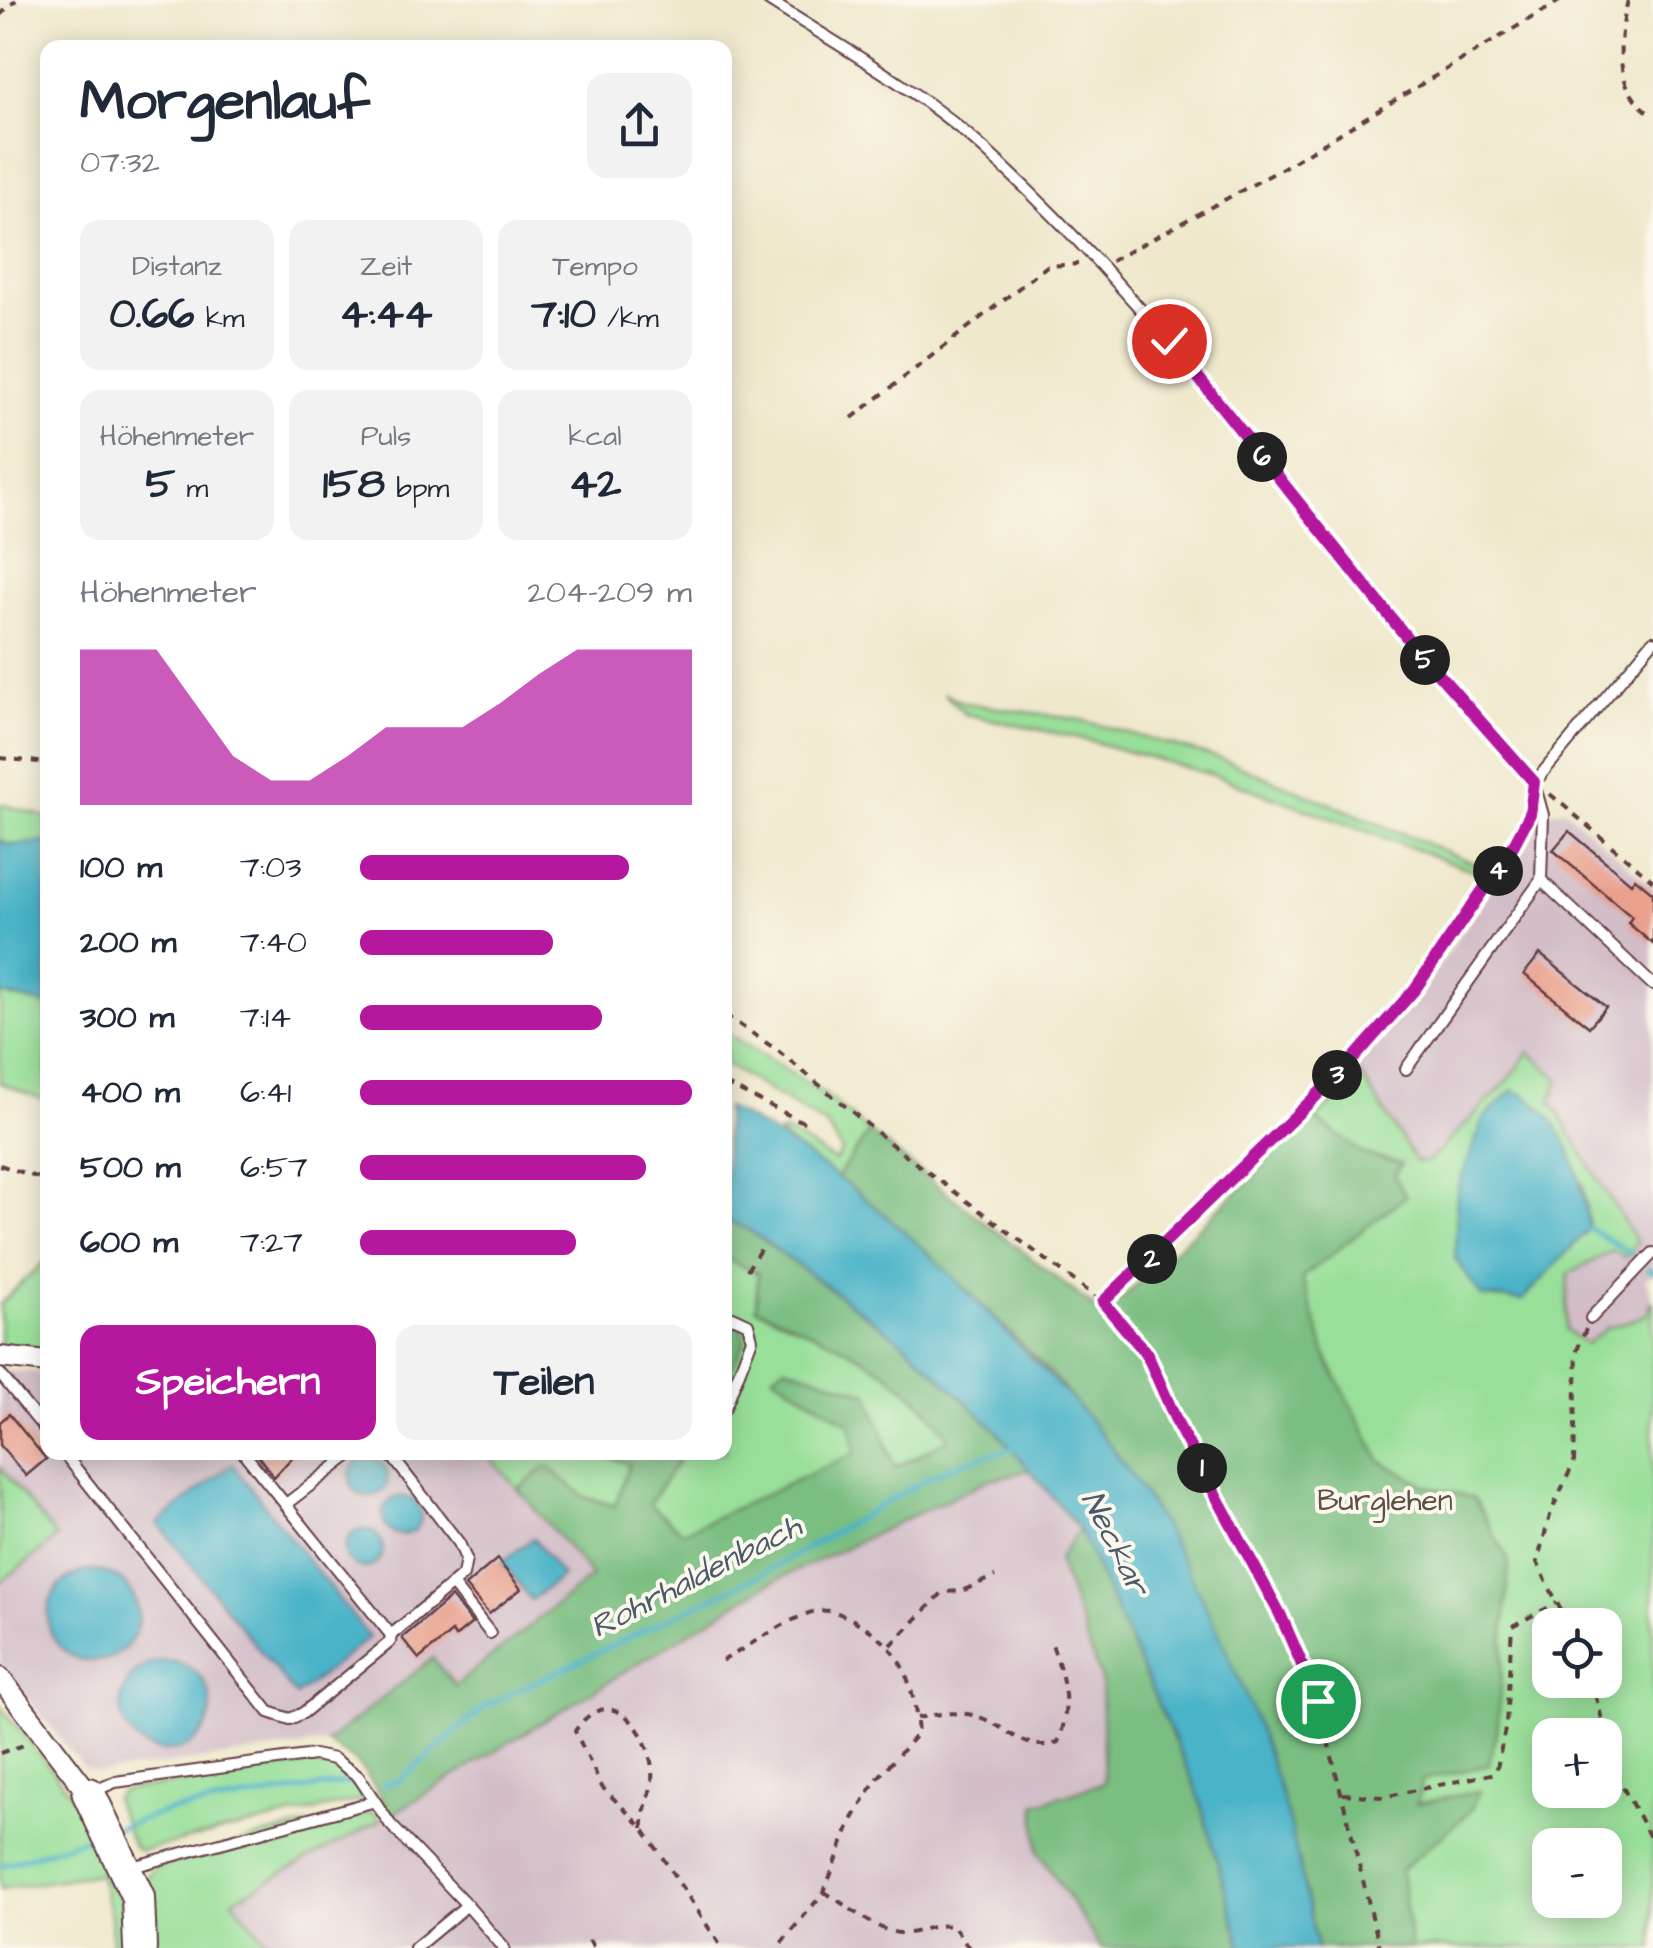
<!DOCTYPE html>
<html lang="de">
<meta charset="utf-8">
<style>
:root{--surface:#fff;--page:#f2f2f3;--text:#1f2937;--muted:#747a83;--accent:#b5179e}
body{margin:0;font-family:"Architects Daughter",sans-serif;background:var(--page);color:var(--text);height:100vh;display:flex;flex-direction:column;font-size:38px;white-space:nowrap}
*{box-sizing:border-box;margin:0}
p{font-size:32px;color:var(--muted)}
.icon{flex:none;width:55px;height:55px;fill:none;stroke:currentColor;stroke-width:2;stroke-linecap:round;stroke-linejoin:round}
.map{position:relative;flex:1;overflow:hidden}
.sheet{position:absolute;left:40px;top:40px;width:692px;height:1420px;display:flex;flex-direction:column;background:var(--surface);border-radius:20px;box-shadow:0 5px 25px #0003}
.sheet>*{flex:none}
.tools{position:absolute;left:1532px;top:1608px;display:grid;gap:20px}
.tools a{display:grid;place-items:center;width:90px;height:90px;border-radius:20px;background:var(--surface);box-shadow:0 5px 25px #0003;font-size:50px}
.pin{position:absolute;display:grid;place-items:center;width:85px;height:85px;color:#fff;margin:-42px;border:5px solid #fff;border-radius:50%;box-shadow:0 2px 10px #0007}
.km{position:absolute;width:50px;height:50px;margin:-25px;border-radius:50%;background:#222;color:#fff;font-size:28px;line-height:50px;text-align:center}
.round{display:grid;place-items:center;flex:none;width:105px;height:105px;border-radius:20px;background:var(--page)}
.summary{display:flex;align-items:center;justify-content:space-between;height:170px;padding:0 40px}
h1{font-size:55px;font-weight:700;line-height:75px}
.metrics{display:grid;grid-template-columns:repeat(3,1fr);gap:15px;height:170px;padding:10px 40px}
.metrics div{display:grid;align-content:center;border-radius:20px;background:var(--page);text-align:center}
.metrics b{font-size:42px;font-weight:700}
.metrics small{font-size:28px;font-weight:400}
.metrics p{font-size:28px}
.chart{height:280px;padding:20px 40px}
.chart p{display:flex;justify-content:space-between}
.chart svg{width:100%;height:180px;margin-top:10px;fill:var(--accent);opacity:.7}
.button{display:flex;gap:20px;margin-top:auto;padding:20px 40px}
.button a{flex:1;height:115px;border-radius:20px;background:var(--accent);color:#fff;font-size:40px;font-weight:700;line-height:115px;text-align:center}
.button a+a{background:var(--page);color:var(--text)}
ul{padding:0 40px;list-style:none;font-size:32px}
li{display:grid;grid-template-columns:160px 120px 1fr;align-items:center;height:75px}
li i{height:25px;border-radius:12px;background:var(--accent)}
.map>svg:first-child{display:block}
</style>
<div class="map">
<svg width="1653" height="1948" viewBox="0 0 1653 1948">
<rect width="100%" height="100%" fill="#fbf7ec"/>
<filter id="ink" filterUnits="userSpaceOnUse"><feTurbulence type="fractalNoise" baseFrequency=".01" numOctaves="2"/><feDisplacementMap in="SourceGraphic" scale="20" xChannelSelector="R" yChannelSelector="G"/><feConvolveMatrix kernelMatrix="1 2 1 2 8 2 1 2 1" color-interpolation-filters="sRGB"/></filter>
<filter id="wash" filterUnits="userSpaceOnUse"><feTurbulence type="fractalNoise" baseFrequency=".0048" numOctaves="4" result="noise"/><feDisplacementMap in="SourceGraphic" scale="40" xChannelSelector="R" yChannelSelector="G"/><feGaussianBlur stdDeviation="2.25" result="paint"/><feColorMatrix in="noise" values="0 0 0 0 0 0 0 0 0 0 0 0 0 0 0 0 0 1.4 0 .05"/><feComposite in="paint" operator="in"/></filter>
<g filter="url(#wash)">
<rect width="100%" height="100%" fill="#efe8cc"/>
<g fill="#d2bdc8">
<path d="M1564,809L1653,888V1273L1645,1279L1653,1301L1647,1314L1607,1328L1586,1344L1566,1330L1568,1274L1613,1251L1594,1170L1550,1101L1529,1052L1508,1081L1429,1161L1402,1164L1364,1154L1309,1114L1436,970L1510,861L1535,815Z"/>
<path d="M6,1371L47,1373L48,1452L486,1453L592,1575L455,1686L432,1658L326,1743L101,1773L83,1767L0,1664V1583L57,1538L0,1467V1376Z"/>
<path d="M1030,1470L1079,1529L1058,1560L1101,1680L1105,1784L1035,1804L1038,1851L1101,1948H272L232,1901L391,1815L766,1585L988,1480Z"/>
</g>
<g fill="#98df99" stroke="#717f62" stroke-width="2.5" fill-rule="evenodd">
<path d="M944,693L964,703L1081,720L1222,759L1481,866L1477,872L1213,775L1079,738L965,714Z"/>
<path d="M0,804L47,817V842L11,845L0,840Z"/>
<path d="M0,994L47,1005V1101L0,1083Z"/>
<path d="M725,1032L826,1095L869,1132L835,1180L779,1134L786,1131L835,1161L842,1151L827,1126L725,1064Z"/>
<path d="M1529,1052L1559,1079L1551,1101L1637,1243L1625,1257L1613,1251L1568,1274L1566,1330L1586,1344L1607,1328L1646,1315L1653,1301V1948H1307L1056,1373L1361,1075L1416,1162L1429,1161L1508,1081ZM1583,1185L1589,1228L1553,1263ZM1550,1625H1605V1680H1550ZM1550,1735H1605V1790H1550ZM1550,1845H1605V1900H1550Z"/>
<path d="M47,1259V1354L0,1349V1304Z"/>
<path d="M725,1259L758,1273L756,1308C841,1347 893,1359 950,1438L894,1468L868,1393L774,1376L850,1424L857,1453L683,1532L649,1504L683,1453L725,1452V1381L745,1341L735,1326L725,1333Z"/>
<path d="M486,1453H598L630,1464L616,1506L585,1497L547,1466L518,1489Z"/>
<path d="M0,1467L57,1538L0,1583Z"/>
<path d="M0,1706C57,1779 131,1850 126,1948H112L111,1915L99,1874L0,1889Z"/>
<path d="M310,1764L343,1770L363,1794L361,1800L140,1851L133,1846L114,1799L121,1791Z"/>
<path d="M373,1812L381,1820L233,1900L272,1948H153L145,1879L155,1868L270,1834Z"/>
</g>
<g fill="#7abe81" stroke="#626e56" stroke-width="2.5">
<path d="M1309,1114L1364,1154L1402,1164L1394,1175L1406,1196L1302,1278L1328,1361L1381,1461L1424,1485L1474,1498L1509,1561L1498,1725L1488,1765L1422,1780L1417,1804L1480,1791L1471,1811L1401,1870L1411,1948H1317L1289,1822L1256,1726L1154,1510L1114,1450L1054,1377L965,1288L835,1180L869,1132L1104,1315L1254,1176Z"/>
<path d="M725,1220L747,1229L905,1343L996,1430L1030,1470L988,1480L766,1585L391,1815C368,1777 367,1765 326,1743L433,1658L455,1686L592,1576L518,1489L547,1466L585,1497L615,1506L629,1464L598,1453H683L649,1504L683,1532L856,1453L850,1424L773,1375L785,1366L868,1393L895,1468L949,1439C905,1366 830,1341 756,1308L758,1273L725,1259Z"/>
<path d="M734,1325L742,1329L745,1341L725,1381V1333Z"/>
<path d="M1079,1529L1197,1790L1242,1948H1101L1038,1851L1035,1804L1104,1783L1101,1680L1058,1560Z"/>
</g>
<g fill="#4ab3c8" stroke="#4a697a" stroke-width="2.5">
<path d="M0,840L11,845L47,842V1005L0,994Z"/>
<path d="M1513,1090C1566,1111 1581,1175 1589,1228L1523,1300L1482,1297L1455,1259L1457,1190L1484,1118Z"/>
<path d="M725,1107C825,1158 916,1236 992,1317C1034,1362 1079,1402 1115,1452C1187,1550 1256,1704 1289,1822C1300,1863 1308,1906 1317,1948H1242L1197,1790L1079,1529L996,1430L905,1343L748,1229L725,1220Z"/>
<circle cx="369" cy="1477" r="19"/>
<path d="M232,1464L369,1637L296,1696L158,1523Z"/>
<circle cx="402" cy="1516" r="19"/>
<circle cx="364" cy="1549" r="19"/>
<path d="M533,1538L562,1576L531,1600L502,1562Z"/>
<circle cx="93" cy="1616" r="45"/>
<circle cx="166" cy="1706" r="45"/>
</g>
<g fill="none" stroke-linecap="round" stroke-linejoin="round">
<g stroke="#4ab3c8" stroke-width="5">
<path d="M1589,1228L1633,1255"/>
<path d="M1649,1269L1653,1272"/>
<path d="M383,1785L399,1781L487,1705L764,1573L928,1478L962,1462L1016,1448"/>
<path d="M117,1828L168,1811L348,1783"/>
<path d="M0,1866L97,1835"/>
</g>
</g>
<g id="blocks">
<g fill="#e9a18e">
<path d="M1569,831L1631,883L1635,878L1653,893V944L1628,923L1632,917L1553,850Z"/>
<path d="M1540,954L1606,1007L1589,1027L1524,974Z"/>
<path d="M9,1414L46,1459L26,1476L0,1445V1422Z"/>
<path d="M255,1452H297L274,1477Z"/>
<path d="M497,1559L521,1589L489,1614L465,1586Z"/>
<path d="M451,1597L472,1623L455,1637L452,1632L419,1659L402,1638Z"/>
</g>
</g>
</g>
<g filter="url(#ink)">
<use href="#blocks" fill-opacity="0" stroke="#633d43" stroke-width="2.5"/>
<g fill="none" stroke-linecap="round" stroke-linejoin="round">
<g stroke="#633d43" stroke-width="14">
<g id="lane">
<path d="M768,0C841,47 920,90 985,150C1193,338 1344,578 1534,783L1543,815L1541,880L1653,985"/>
<path d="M1534,783L1653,641"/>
<path d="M1406,1069L1541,880"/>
<path d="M1591,1318L1653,1253"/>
<path d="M725,1321L733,1317L748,1324L752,1339L725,1408"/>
<path d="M0,1374L48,1433"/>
<path d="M63,1452L269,1712L290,1719L303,1713L390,1642L391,1635"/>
<path d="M243,1452L391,1635L463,1575L466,1559L459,1543L394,1459L384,1452"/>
<path d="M394,1459L414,1452"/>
<path d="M286,1504L354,1452"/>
<path d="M452,1584L490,1633"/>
<path d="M92,1792L115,1782L314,1755L334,1759L358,1776L390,1824L467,1905L415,1948"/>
<path d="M128,1868L372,1802"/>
<path d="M467,1905L504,1948"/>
</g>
</g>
<g stroke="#633d43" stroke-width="24">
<g id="street">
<path d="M0,1357L48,1362"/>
<path d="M0,1678L89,1794"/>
</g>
</g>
<g stroke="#633d43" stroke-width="36">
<path id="primary" d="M89,1794L138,1897L140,1948"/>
</g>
<g stroke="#633d43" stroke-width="4" stroke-dasharray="8 8" stroke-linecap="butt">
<path d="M1628,0C1618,43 1612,88 1653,116"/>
<path d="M0,15L16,0"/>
<path d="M1111,261L1276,172L1561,0"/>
<path d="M852,418L1047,266L1078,264"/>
<path d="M0,758L48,763"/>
<path d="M1550,794L1653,881"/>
<path d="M725,1015L777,1050L902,1153L1103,1302L1377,1034L1459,927L1529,817"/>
<path d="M725,1084L805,1123"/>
<path d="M0,1165L48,1181"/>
<path d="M747,1270L763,1245"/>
<path d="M1103,1302L1147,1354L1179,1427L1280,1614L1318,1701L1380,1948"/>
<path d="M1568,1625L1537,1562L1551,1512L1574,1462L1577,1350L1587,1327"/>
<path d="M891,1645L943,1592L962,1591L995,1576"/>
<path d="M722,1661C745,1649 795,1614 817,1611C831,1608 848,1617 860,1624C903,1649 914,1685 918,1733L875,1781L851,1822L824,1892L777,1948"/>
<path d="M1591,1680L1619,1780L1653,1843"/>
<path d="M917,1718C937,1714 960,1710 979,1717C1009,1727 1024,1754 1058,1742C1072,1708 1064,1678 1052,1644"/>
<path d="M0,1753L27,1744"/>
<path d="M1343,1794L1383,1797L1496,1773L1506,1724L1512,1626L1557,1603"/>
<path d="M643,1828C642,1810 650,1798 652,1781C656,1737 612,1676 575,1731L602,1787L643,1828L722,1948"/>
<path d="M824,1892C847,1904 874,1931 900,1933C920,1935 933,1921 954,1927L969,1948"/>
<path d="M589,1940L594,1948"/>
</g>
<use href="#lane" stroke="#fff" stroke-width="10"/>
<use href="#street" stroke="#fff" stroke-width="20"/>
<use href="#primary" stroke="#fff" stroke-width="32"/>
</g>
</g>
<g fill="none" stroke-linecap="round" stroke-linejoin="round" filter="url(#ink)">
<g stroke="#fff" stroke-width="20">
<path id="route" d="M1169,341L1412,644L1534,782L1530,814L1512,848L1415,989L1347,1066L1103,1302L1147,1354L1179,1427L1280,1614L1318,1701"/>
</g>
<use href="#route" stroke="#b5179e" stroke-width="12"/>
</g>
<g text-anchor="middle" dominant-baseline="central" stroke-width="8" stroke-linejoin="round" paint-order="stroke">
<g font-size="30" fill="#5e4f46" stroke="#fbf7ec">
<text x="1385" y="1501">Burglehen</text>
</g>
<g font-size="32" font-style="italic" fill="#4a5a6a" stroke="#fbf7ec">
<text transform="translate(1115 1543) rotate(63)">Neckar</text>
<text transform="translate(696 1577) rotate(-27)">Rohrhaldenbach</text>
</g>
</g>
</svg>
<div class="tools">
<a><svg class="icon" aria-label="locate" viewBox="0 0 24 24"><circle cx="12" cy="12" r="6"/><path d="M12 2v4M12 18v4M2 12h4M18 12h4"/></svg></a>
<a>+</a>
<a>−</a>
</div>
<div class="pin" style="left:1318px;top:1701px;background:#1e9e55"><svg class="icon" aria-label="arrive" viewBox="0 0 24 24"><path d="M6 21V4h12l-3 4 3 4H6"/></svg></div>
<div class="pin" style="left:1169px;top:341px;background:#d93025"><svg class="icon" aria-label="check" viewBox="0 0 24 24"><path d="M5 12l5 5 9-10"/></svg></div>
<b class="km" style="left:1202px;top:1468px">1</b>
<b class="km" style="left:1152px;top:1259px">2</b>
<b class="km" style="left:1337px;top:1075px">3</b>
<b class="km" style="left:1498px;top:871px">4</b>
<b class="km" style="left:1425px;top:660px">5</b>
<b class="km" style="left:1262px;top:457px">6</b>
<section class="sheet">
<div class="summary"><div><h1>Morgenlauf</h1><p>07:32</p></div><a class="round"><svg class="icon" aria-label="share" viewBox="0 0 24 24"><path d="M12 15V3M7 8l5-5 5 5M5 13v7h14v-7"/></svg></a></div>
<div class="metrics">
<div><p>Distanz</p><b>0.66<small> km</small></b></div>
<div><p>Zeit</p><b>4:44</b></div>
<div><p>Tempo</p><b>7:10<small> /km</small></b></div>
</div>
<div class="metrics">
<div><p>Höhenmeter</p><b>5<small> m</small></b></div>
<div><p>Puls</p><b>158<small> bpm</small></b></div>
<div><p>kcal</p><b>42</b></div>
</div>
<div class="chart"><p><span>Höhenmeter</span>204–209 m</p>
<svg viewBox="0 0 160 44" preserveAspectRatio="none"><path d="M0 44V6L10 6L20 6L30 19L40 32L50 38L60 38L70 32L80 25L90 25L100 25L110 19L120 12L130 6L140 6L150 6L160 6V44z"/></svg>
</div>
<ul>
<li><b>100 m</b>7:03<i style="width:81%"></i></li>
<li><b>200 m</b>7:40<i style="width:58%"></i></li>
<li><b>300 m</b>7:14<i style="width:73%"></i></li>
<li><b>400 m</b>6:41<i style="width:100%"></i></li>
<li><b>500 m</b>6:57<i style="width:86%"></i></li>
<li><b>600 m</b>7:27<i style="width:65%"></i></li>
</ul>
<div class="button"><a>Speichern</a><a>Teilen</a></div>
</section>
</div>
